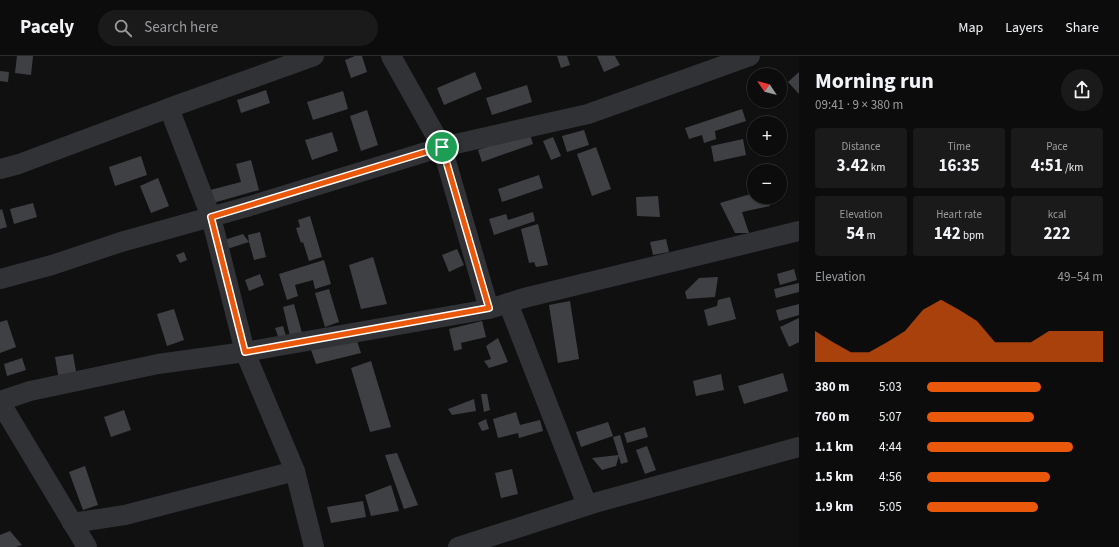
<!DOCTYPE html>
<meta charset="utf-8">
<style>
:root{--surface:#0c0c0d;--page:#1a1a1b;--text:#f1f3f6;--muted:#9a9b9d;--line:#2c2c2e;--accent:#ea580c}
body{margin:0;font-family:"Source Sans 3",sans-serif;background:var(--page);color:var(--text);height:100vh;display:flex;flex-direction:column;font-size:15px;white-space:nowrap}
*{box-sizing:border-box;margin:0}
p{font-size:13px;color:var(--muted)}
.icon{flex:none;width:22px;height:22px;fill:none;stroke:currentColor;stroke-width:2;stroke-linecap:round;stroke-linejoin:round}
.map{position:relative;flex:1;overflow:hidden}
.sheet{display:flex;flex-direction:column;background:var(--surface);width:320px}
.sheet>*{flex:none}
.needle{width:26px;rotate:305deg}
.fabs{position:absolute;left:747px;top:12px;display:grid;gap:8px}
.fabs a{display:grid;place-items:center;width:40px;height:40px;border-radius:50%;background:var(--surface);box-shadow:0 1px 3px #0004,0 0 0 1px var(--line);font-size:20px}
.pin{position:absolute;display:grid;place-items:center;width:34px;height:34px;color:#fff;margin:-17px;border:2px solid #fff;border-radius:50%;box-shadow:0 1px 4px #0007}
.round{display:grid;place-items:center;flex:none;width:42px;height:42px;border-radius:21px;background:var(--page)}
.summary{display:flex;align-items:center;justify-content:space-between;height:68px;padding:0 16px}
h1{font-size:22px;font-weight:700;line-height:30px}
.stats{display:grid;grid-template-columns:repeat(3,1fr);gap:6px;height:68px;padding:4px 16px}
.stats div{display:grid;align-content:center;border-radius:4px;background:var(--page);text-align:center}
.stats b{font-size:17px;font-weight:700}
.stats small{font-size:11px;font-weight:400}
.stats p{font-size:11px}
.chart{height:112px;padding:8px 16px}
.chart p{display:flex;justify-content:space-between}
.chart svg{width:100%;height:72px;margin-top:4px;fill:var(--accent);opacity:.7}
ul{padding:0 16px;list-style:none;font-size:13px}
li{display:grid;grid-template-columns:64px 48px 1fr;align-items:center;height:30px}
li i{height:10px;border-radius:5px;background:var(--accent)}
header{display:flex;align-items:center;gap:24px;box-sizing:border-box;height:56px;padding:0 20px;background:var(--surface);border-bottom:1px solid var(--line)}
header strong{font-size:19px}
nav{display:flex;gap:22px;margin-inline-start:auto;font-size:14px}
.search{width:280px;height:36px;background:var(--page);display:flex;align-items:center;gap:10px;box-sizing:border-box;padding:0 14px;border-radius:22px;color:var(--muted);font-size:15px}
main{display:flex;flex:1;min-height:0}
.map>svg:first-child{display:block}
</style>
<header>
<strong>Pacely</strong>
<div class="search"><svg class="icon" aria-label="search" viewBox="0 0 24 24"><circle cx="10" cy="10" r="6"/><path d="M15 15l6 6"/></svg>Search here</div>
<nav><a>Map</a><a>Layers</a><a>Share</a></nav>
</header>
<main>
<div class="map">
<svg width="799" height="491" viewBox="0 0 799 491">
<rect width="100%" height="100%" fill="#101011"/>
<g fill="#3f4044">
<path d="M17,0H33L31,19L15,17Z"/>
<path d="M355,0H362L367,16L351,22L345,4Z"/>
<path d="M557,0H567L570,9L561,12Z"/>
<path d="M597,0H615L620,9L604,16Z"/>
<path d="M0,15L9,16L8,26L0,25Z"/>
<path d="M475,16L482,33L444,49L437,32Z"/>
<path d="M799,16V38L788,26Z"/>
<path d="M527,29L532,46L492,59L486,42Z"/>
<path d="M266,34L270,47L241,57L237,44Z"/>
<path d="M343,35L348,53L313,64L307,46Z"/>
<path d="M742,53L746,65L715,75L716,83L704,87L702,79L689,83L685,72Z"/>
<path d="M367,54L378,89L361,95L350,60Z"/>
<path d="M584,74L589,89L567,96L562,80Z"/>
<path d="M529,75L533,88L482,106L478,94Z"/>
<path d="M332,76L338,95L312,104L305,84Z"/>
<path d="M553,81L561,100L551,104L543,85Z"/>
<path d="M743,83L746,99L714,106L711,90Z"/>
<path d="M596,91L611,133L592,140L577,98Z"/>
<path d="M141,100L147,119L115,130L109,111Z"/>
<path d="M251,104L259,134L213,147L210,134L241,126L236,108Z"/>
<path d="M539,119L543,132L502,146L498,133Z"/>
<path d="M158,122L169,150L151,157L140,130Z"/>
<path d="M754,137V141H768L770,150L742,156L749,177H735L720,147Z"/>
<path d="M658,140L660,161L637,160L636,141Z"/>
<path d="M33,147L37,161L14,168L10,153Z"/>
<path d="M2,153L7,171L0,173V154Z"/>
<path d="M533,156L535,165L494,179L489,163L506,158L508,164Z"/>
<path d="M310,160L322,201L309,205L303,186L301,187L296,172L300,171L298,164Z"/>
<path d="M538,168L548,209L536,211L534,206L529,207L521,173Z"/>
<path d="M260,176L266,201L254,204L249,186L227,193L224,184L243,178L249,186L248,179Z"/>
<path d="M666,183L669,196L653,199L650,186Z"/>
<path d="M457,193L464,209L449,216L442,199Z"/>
<path d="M184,196L187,204L180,207L176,199Z"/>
<path d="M373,201L387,248L361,253L349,209Z"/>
<path d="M324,204L331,228L315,233L313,224L295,229L298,240L287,244L279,218Z"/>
<path d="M794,213L797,224L780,229L777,218Z"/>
<path d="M260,218L264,229L249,235L245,224Z"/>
<path d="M718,221L715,241L687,243L685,236L699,222Z"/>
<path d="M799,227V236L776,242L774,233Z"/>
<path d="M329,233L339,266L325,271L315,237Z"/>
<path d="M730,241L736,263L708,270L704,254L717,250L718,244Z"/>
<path d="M570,245L579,303L558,307L549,249Z"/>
<path d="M294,248L302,277L290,280L283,251Z"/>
<path d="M799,248V259L779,265L776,254Z"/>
<path d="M174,253L184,284L167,290L157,258Z"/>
<path d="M799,262V286L789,291L780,271Z"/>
<path d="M7,264L16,291L0,297V266Z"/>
<path d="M482,265L486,281L461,287L462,293L454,295L449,273Z"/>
<path d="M283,270L286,280L279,283L275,272Z"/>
<path d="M356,282L361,297L316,308L310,291Z"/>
<path d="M498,282L508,306L489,312L484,305L491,303L486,290Z"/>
<path d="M73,298L77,321L59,324L55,301Z"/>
<path d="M22,302L26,314L7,320L4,308Z"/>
<path d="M371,305L391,371L370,376L351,312Z"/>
<path d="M783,317L788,335L744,348L738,330Z"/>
<path d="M721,318L724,334L696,340L693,325Z"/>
<path d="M481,338H487L490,354L484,356Z"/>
<path d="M474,343L476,355L452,359L448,353Z"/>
<path d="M124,354L131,374L111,381L104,361Z"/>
<path d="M516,356L520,369L540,364L543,375L519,382L518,377L498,382L493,363Z"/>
<path d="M486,363L489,373L482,375L478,367Z"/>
<path d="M608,366L613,380L581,391L576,376Z"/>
<path d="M645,371L648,381L627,387L624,377Z"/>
<path d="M620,379L628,406L621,408L613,381Z"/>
<path d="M647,390L656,414L645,418L636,394Z"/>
<path d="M397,397L418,449L404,453L385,399Z"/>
<path d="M619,399L616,410L602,414L592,402Z"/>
<path d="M85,410L98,449L83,454L69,416Z"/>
<path d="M512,413L518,438L501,442L495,417Z"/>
<path d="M391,429L399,455L371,460L365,439Z"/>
<path d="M363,445L366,461L331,467L327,451Z"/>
<path d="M10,475L22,489L16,491H0V479Z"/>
</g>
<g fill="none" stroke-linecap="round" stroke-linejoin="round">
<g stroke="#313236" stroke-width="20">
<path d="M314,0L169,52L211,161L245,296L295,415L314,491"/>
<path d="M391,0L442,91L489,253"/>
<path d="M0,113L19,108L169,52"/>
<path d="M0,223L52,209L121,186L250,150L442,91L588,58L750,0"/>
<path d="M508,247L587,449"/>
<path d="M0,345L30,335L158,308L245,296L489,253L524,242L799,175"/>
<path d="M0,346L87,491"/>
<path d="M72,467L125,459L295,415"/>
<path d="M458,491L598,446L799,391"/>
</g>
</g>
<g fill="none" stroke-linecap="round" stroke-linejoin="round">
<g stroke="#fff" stroke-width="8">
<path id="route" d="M442,91L489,252L245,296L211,161Z"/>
</g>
<use href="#route" stroke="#ea580c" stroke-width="5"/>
</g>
</svg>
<div class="fabs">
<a><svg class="needle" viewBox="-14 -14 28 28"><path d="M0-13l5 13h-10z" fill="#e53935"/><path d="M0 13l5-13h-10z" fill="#9a9b9d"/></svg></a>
<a>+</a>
<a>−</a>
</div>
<div class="pin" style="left:442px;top:91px;background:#1e9e55"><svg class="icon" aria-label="arrive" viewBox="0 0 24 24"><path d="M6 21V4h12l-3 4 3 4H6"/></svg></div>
</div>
<section class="sheet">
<div class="summary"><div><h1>Morning run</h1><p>09:41 · 9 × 380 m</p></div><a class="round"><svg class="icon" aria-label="share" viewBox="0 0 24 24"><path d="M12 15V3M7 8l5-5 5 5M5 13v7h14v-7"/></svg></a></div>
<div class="stats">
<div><p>Distance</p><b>3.42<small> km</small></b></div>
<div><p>Time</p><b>16:35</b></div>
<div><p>Pace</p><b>4:51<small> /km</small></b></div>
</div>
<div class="stats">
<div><p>Elevation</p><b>54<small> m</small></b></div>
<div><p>Heart rate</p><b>142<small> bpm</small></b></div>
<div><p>kcal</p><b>222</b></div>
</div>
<div class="chart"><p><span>Elevation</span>49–54 m</p>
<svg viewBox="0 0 160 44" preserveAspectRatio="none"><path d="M0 44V25L10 32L20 38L30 38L40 32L50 25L60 12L70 6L80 12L90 19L100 32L110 32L120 32L130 25L140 25L150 25L160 25V44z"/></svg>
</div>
<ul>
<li><b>380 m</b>5:03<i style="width:65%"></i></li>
<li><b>760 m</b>5:07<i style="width:61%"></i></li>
<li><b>1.1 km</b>4:44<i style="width:83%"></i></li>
<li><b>1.5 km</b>4:56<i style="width:70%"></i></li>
<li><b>1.9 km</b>5:05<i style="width:63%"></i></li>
</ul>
</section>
</main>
